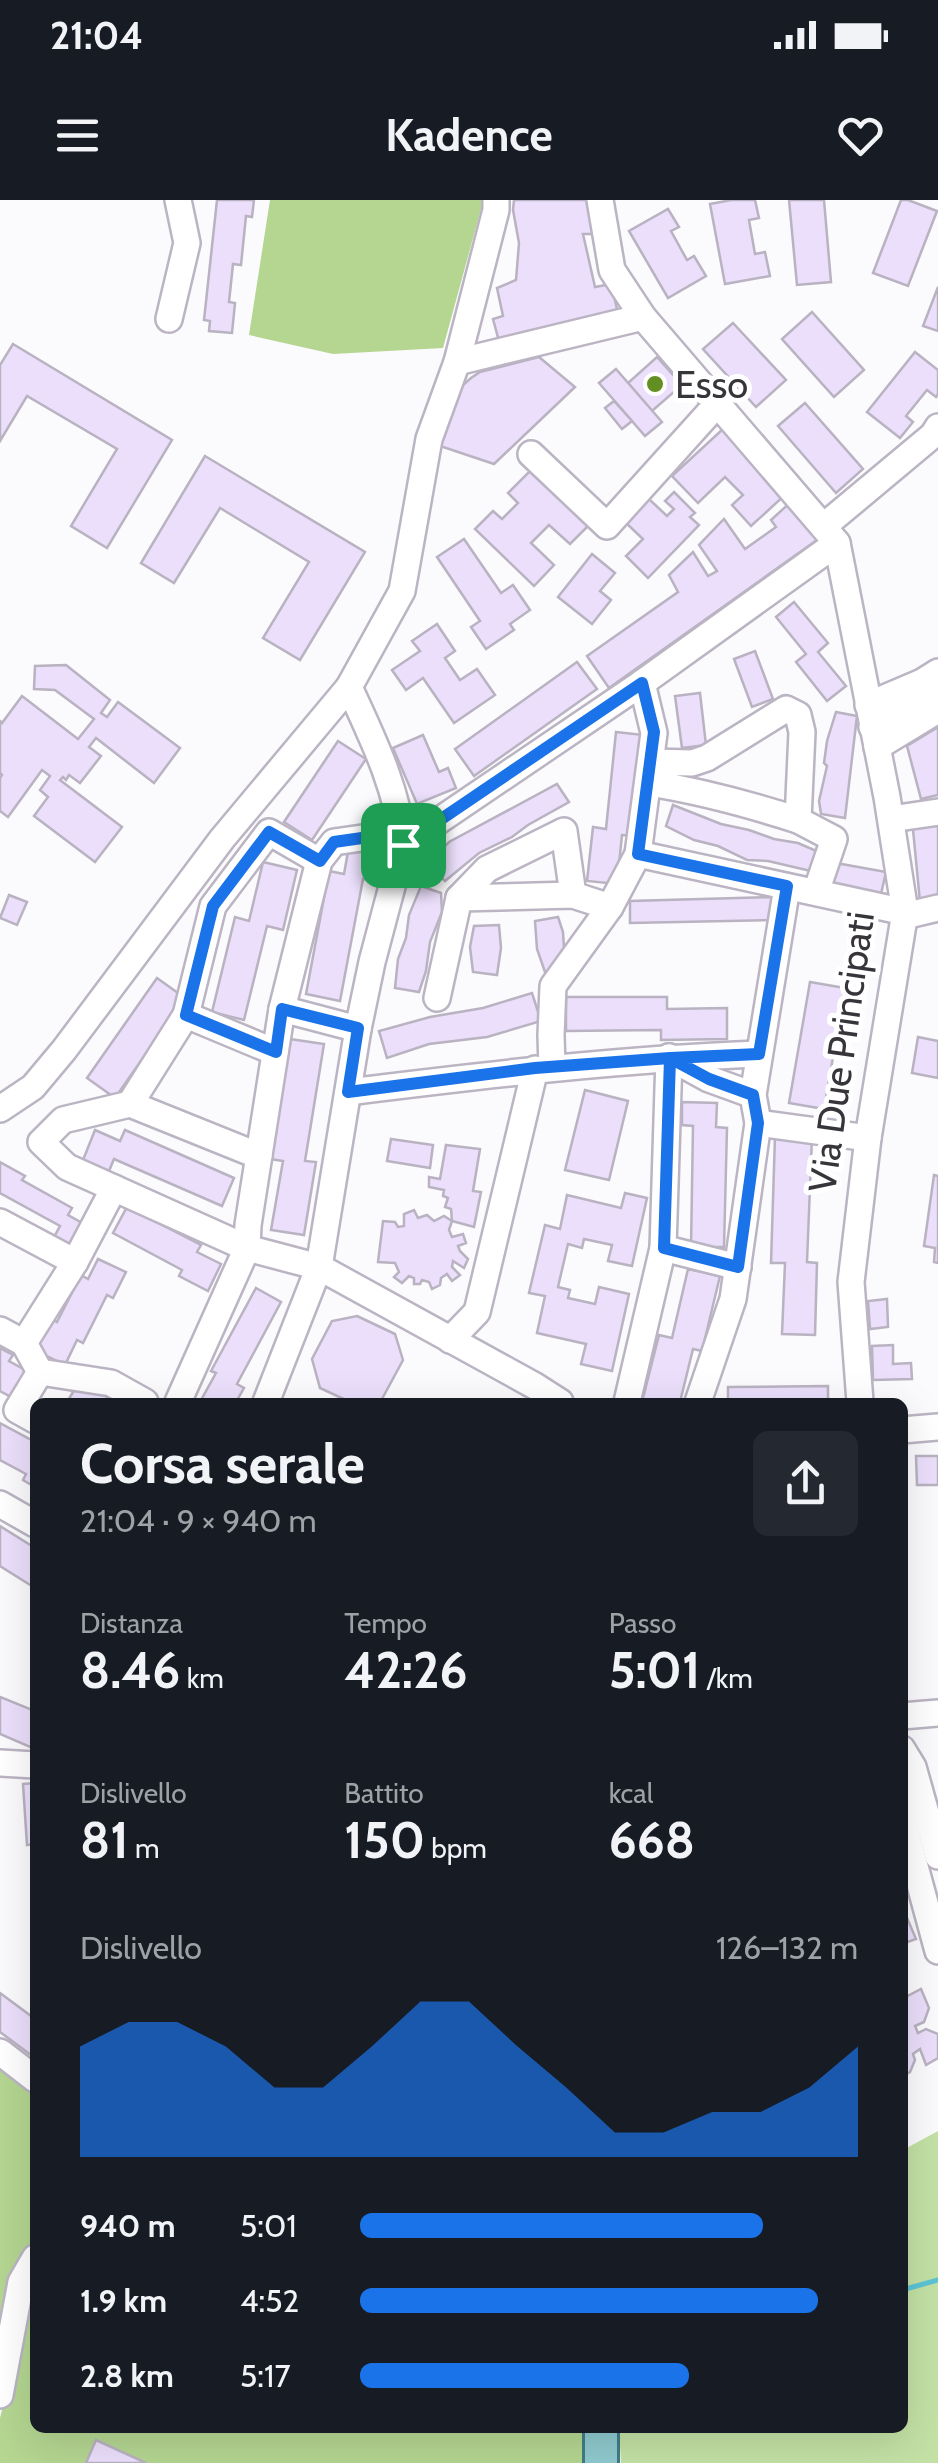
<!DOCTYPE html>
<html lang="it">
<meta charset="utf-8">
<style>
:root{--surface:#171b24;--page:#242831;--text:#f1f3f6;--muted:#9ea1a6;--accent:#1a73e8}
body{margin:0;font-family:Cabin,sans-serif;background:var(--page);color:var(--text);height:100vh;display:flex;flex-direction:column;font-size:38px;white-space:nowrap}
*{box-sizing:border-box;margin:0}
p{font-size:32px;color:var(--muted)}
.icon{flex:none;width:55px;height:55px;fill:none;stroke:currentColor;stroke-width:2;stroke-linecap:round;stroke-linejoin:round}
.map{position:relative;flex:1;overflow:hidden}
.drawer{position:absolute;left:30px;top:1198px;width:878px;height:1035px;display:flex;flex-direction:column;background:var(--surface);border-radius:15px;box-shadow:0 10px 40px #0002}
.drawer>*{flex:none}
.pin{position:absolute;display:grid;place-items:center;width:85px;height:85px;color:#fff;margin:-42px;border-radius:20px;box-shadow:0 5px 15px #0006}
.round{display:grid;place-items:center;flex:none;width:105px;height:105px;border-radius:15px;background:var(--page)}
.overview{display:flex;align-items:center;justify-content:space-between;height:170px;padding:0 50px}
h1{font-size:55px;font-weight:700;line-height:75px}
.figures{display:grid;grid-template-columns:repeat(3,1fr);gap:15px;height:170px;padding:10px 50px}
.figures div{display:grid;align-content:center}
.figures b{font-size:50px;font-weight:700}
.figures small{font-size:28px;font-weight:400}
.figures p{font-size:28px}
.chart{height:280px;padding:20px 50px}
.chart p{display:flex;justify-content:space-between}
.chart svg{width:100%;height:180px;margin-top:10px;fill:var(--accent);opacity:.7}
ul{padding:0 50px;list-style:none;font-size:32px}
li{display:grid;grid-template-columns:160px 120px 1fr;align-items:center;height:75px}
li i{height:25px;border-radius:12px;background:var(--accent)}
.status{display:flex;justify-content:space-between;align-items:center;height:70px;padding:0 50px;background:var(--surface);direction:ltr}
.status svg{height:28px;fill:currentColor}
header{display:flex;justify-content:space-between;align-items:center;height:130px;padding:0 50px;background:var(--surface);font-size:45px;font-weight:700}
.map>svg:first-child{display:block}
</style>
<div class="status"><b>21:04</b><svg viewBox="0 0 49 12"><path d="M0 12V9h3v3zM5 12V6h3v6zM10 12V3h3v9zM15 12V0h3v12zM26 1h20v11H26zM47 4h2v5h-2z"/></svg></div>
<header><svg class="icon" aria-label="menu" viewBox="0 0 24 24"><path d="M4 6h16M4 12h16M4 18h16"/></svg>Kadence<svg class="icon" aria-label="heart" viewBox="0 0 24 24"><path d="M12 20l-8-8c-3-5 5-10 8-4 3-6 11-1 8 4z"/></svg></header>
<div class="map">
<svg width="938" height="2263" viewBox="0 0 938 2263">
<rect width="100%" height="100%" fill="#fbfafd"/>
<path fill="#c3e1a5" d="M938,1931V2263H621L619,2228H902L903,1950Z"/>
<g fill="#b4d691">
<path d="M270,0H481V9L443,148L333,154L249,135Z"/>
<path d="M0,1864L35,1890V2044L7,2082L0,2183Z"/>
<path d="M35,2076V2228H591V2263H0V2218Z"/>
</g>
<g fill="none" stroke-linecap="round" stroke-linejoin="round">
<path stroke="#5cc4d5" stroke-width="5" d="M902,2090L938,2080"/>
</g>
<g fill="#ebdffb" stroke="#b9b2c1" stroke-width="2.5">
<path d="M217,0H254L252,17L246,16L241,65L233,64L229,102L235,103L232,133L209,131L210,121L204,120Z"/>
<path d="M514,0H591L594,34H583L595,87L611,84L619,117L500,145L493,119L503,116L497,88L516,80L519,43L513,10Z"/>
<path d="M731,0H755L759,18L749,20L755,54L765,52L770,76L725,84L710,4Z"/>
<path d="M789,0H824L831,82L797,85Z"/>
<path d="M901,0H908L937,11L908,86L873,73Z"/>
<path d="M668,9L679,27L671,31L687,60L694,56L706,76L668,98L629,31Z"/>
<path d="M938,87V131L923,126Z"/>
<path d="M812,112L864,170L834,197L782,139Z"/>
<path d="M733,123L786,180L756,207L703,149Z"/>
<path d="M13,144L172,240L107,348L71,326L117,249L27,196L0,241V165Z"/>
<path d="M915,152L938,170V194L936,197L927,190L906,216L913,222L900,238L867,212Z"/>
<path d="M539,157L575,187L494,264L440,246L455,201L463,185L471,178L480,172Z"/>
<path d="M657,157L682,185L652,211L628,183Z"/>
<path d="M616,169L662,222L645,236L599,183Z"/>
<path d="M614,201L632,221L622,229L605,208Z"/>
<path d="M805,203L863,269L836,293L778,226Z"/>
<path d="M724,228L786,294L751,326L732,305L743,295L725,277L698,303L672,276Z"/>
<path d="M205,256L365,352L300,460L263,438L309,362L220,308L174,383L141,363Z"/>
<path d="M536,265L593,321L570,344L549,325L531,343L554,365L534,386L475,329L493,311L502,319L518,303L508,293Z"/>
<path d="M674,292L695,313L690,317L699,325L648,378L626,356L643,339L626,323L649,299L667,316L674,309L665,301Z"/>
<path d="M793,300L824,335L609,488L587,456L678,392L669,375L693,352L708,376L717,371L699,345L724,319L745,349L776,327L771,320Z"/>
<path d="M464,339L501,393L513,385L530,410L510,424L514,430L486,449L471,427L480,421L437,357Z"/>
<path d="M592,354L615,373L600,391L611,400L592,424L558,397Z"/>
<path d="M794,402L828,443L818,452L846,486L827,501L796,462L806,454L776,417Z"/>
<path d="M437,424L455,451L445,458L460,480L477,469L495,495L454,523L423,478L406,490L392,470L420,451L412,441Z"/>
<path d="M755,451L773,499L752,507L734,459Z"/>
<path d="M577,462L597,489L474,576L455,549Z"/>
<path d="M66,465L110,500L101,513L107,517L118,502L180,548L154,583L96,538L89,547L101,556L80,583L69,575L66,580L63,577L60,580L122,627L95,662L34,616L48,597L40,590L50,576L42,570L8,617L0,611V578L2,575L0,573V521L2,523L22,496L78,539L94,519L55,490L34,489L35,466Z"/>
<path d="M700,493L706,545L682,548L675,496Z"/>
<path d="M836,512L857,516L845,618L821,614L819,601L827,566L824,563L827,541Z"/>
<path d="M938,527V595L921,599L907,546Z"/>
<path d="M616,532L644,535L633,636L622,635L617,684L587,681L593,627L606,629Z"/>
<path d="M423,535L439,572L448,568L456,588L417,604L393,548Z"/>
<path d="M338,541L366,559L312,640L284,622Z"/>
<path d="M557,584L569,602L528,625L512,637L479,653L445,681L427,664L449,642Z"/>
<path d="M673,605L721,624L749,630L774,639L798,643L821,653L815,672L768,661L747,660L718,646L694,640L666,626Z"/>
<path d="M912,619H938V700L920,702Z"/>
<path d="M349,646L381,652L375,681L363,679L340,801L306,794L329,671L344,674Z"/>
<path d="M263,662L297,670L283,730L267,726L244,820L212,812L235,717L249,721Z"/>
<path d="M836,663L886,672L881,694L832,685Z"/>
<path d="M421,686L441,693L442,712L430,742L426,771L419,792L395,788L398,759L406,738L409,715Z"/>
<path d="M9,695L27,702L17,725L0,718Z"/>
<path d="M773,697V720L630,723V701Z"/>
<path d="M558,717L563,732L564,748L562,773L545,772L537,749L535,721Z"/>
<path d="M499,725L501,748L497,775L473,772L470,747L474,726Z"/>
<path d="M157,778L185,798L115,898L87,878Z"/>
<path d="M810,782L845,788L824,909L789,903Z"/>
<path d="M532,793L541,821L487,837L429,844L387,858L379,831L430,817L483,808Z"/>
<path d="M566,797H667V809L727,808V839L661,840V830L566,831Z"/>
<path d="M918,837L938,841V878L912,873Z"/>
<path d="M290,839L324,844L305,961L316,962L304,1035L271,1030L283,961L270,959Z"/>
<path d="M585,890L628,901L609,980L565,970Z"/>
<path d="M682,902L717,903L716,927L727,928L724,1047H691L693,926L682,925Z"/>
<path d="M95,930L120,941L125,930L234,978L222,1006L114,959L109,971L83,960Z"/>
<path d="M775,936L812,937L807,1062L817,1063L815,1135L782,1134L785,1063H771Z"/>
<path d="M391,939L433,945L430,968L387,961Z"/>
<path d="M446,945L480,949L473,991L481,992L474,1027L452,1021L451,1009L445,1007L448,998L443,996L444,990L429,987V977L440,979Z"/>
<path d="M0,962L25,976L22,980L72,1008L68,1015L84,1024L70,1049L53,1039L60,1026L0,993Z"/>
<path d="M934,975L938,976V1063L934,1062L935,1048L924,1046Z"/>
<path d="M625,993L647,998L632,1066L608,1061L612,1045L584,1039L582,1048L568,1044L558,1087L570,1090L568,1098L595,1104L599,1087L629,1094L612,1171L581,1164L586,1144L537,1133L545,1096L529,1093L545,1025L560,1029L567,995L621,1008Z"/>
<path d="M127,1007L201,1045L197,1052L221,1064L208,1091L179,1076L182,1070L113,1033Z"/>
<path d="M414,1010L418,1018L427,1015L434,1021L444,1016L452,1021L449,1030L452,1037L463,1034L466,1043L458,1046L460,1051L468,1059L464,1068L453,1061L452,1067L460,1075L452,1081L447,1074L441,1078L440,1085L432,1089L429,1082L422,1080L420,1084H414V1078L409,1076L402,1083L394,1077L399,1072L395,1063L378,1062L383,1021L395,1022L398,1027L404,1026V1014Z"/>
<path d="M98,1059L126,1072L113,1098L107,1095L83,1143L77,1140L65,1165L34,1150L50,1118L57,1122L81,1075L88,1079Z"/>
<path d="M688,1069L720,1076L702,1151L693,1149L680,1202H642L659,1135L672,1138Z"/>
<path d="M256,1088L281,1102L237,1184L244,1188L236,1202H200L216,1173L211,1171Z"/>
<path d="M887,1099L888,1127L870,1129L868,1101Z"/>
<path d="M357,1116L395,1134L403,1160L382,1199L366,1202H350L320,1188L312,1159L332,1121Z"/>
<path d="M893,1145V1164L911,1163L912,1179L873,1180L872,1146Z"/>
<path d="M0,1148L13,1155L9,1161L27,1171L13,1198L0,1191Z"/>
<path d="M79,1182L107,1197L110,1193L128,1202H67Z"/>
<path d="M828,1186V1202H728V1187Z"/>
<path d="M0,1223L35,1242V1287L23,1280L26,1274L0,1260Z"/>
<path d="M916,1256H938V1285H917Z"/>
<path d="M0,1326L35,1348V1388L0,1366Z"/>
<path d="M0,1497L35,1511V1549L0,1534Z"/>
<path d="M35,1583V1644L27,1645L23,1584Z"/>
<path d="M902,1706L916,1739L902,1744Z"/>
<path d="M921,1789L929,1808L924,1822L915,1826L918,1833L926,1829L938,1834V1858L926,1865L920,1849L913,1854L915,1860L910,1872L902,1876V1819L905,1817L902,1799Z"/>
<path d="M0,1793L35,1819V1858L0,1832Z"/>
<path d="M96,2240L146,2263H86Z"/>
</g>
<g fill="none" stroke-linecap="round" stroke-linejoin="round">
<g stroke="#bbb4c3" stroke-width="30">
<g id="minor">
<path d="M600,0L612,70L643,117L837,343L887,597L905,712L868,938L851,1082L860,1202"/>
<path d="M169,119L187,43L178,0"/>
<path d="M457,162L643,117"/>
<path d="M531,254L607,326L718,203"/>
<path d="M824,326L933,235L938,227"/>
<path d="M349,487C372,537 398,589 403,645L642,483L837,343"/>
<path d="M868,505L922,482L938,472"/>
<path d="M872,527L932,491"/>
<path d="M877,547L938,510"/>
<path d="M649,583C700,591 748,604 798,620L802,532L798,515L786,509L707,558L692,563L651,562"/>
<path d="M891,619L938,612"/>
<path d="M798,620L834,639L816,692"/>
<path d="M362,638L403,645L372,762L358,829L319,1067L247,1048L248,1025L282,809L319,661L334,642Z"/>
<path d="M638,654L905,712"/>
<path d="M573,695L459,698L487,669L564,631L573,695L610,707"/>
<path d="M904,716L938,708"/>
<path d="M437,798L459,698"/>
<path d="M282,809L358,829"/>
<path d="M186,815L275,852"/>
<path d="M669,857L709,879L753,895"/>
<path d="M552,868L551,835L553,786L610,707L638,654L654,533L642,483"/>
<path d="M348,892C485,875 621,859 759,854"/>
<path d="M130,904L259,956"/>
<path d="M0,909L33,887L64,850L222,639L349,487L402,391L429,239L457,162L496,10V0"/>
<path d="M758,923L868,938"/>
<path d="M0,1022L75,1062"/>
<path d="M663,1048L738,1067"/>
<path d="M0,1130L24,1143L75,1062L114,988"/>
<path d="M450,1140L477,1112L535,869"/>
<path d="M24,1143L40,1172L111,1183L145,1202"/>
<path d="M178,1202L247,1048L67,967L41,942L63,920L130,904L186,815L213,706L269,632L319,661"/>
<path d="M266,1202L319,1067L535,1186L560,1202"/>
<path d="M627,1202L663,1048L669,857"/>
<path d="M698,1202L733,1099L758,923L753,895L787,687"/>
<path d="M35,1220L17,1210L40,1172"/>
<path d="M902,1230L938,1227"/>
<path d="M0,1304L35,1324"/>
<path d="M902,1516L938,1513"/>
<path d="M902,1549L913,1567L938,1656"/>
<path d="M0,1563L35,1565"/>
<path d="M902,1601L904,1626L938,1751"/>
<path d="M0,1852L35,1879"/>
<path d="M0,2195L21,2082L35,2058"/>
</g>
</g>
<g stroke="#3f7d85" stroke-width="38">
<path id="major" d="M601,2263V2228"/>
</g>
<use href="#minor" stroke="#fff" stroke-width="25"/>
<use href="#major" stroke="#8ec9ce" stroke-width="32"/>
</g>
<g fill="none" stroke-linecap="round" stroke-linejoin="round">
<g stroke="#fff" stroke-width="20">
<path id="route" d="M403,645L362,638L334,642L320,661L269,632L213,706L186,815L276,852L282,809L358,828L348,892L535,868L670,858L709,879L753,895L758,923L738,1067L664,1048L670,858L759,854L787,686L638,654L654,532L642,483L403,645"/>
</g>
<use href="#route" stroke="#1a73e8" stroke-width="12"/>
</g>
<circle fill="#638f22" stroke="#fff" stroke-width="4" cx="655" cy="184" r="10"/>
<g text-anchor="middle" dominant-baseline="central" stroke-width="10" stroke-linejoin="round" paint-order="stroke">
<g font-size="38" fill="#37343a" stroke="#fff" text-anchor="start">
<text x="675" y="184">Esso</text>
</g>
<g font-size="38" fill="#37343a" stroke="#fff">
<text transform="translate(841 852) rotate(-82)">Via Due Principati</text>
</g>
</g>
</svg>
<div class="pin" style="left:403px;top:645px;background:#1e9e55"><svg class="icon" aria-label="arrive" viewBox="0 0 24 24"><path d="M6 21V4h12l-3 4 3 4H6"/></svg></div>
<section class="drawer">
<div class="overview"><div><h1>Corsa serale</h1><p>21:04 · 9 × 940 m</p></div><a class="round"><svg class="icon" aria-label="share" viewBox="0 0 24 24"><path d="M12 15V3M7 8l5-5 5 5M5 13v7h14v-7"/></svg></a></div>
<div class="figures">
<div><p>Distanza</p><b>8.46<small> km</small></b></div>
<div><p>Tempo</p><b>42:26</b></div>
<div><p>Passo</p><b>5:01<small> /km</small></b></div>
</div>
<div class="figures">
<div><p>Dislivello</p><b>81<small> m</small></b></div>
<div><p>Battito</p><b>150<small> bpm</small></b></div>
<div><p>kcal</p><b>668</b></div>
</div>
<div class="chart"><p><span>Dislivello</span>126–132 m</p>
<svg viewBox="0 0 160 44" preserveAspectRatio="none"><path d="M0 44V17L10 11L20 11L30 17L40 27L50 27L60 17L70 6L80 6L90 17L100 27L110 38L120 38L130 33L140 33L150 27L160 17V44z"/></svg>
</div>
<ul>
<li><b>940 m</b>5:01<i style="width:81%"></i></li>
<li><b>1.9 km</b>4:52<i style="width:92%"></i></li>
<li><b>2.8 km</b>5:17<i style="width:66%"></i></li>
</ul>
</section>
</div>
